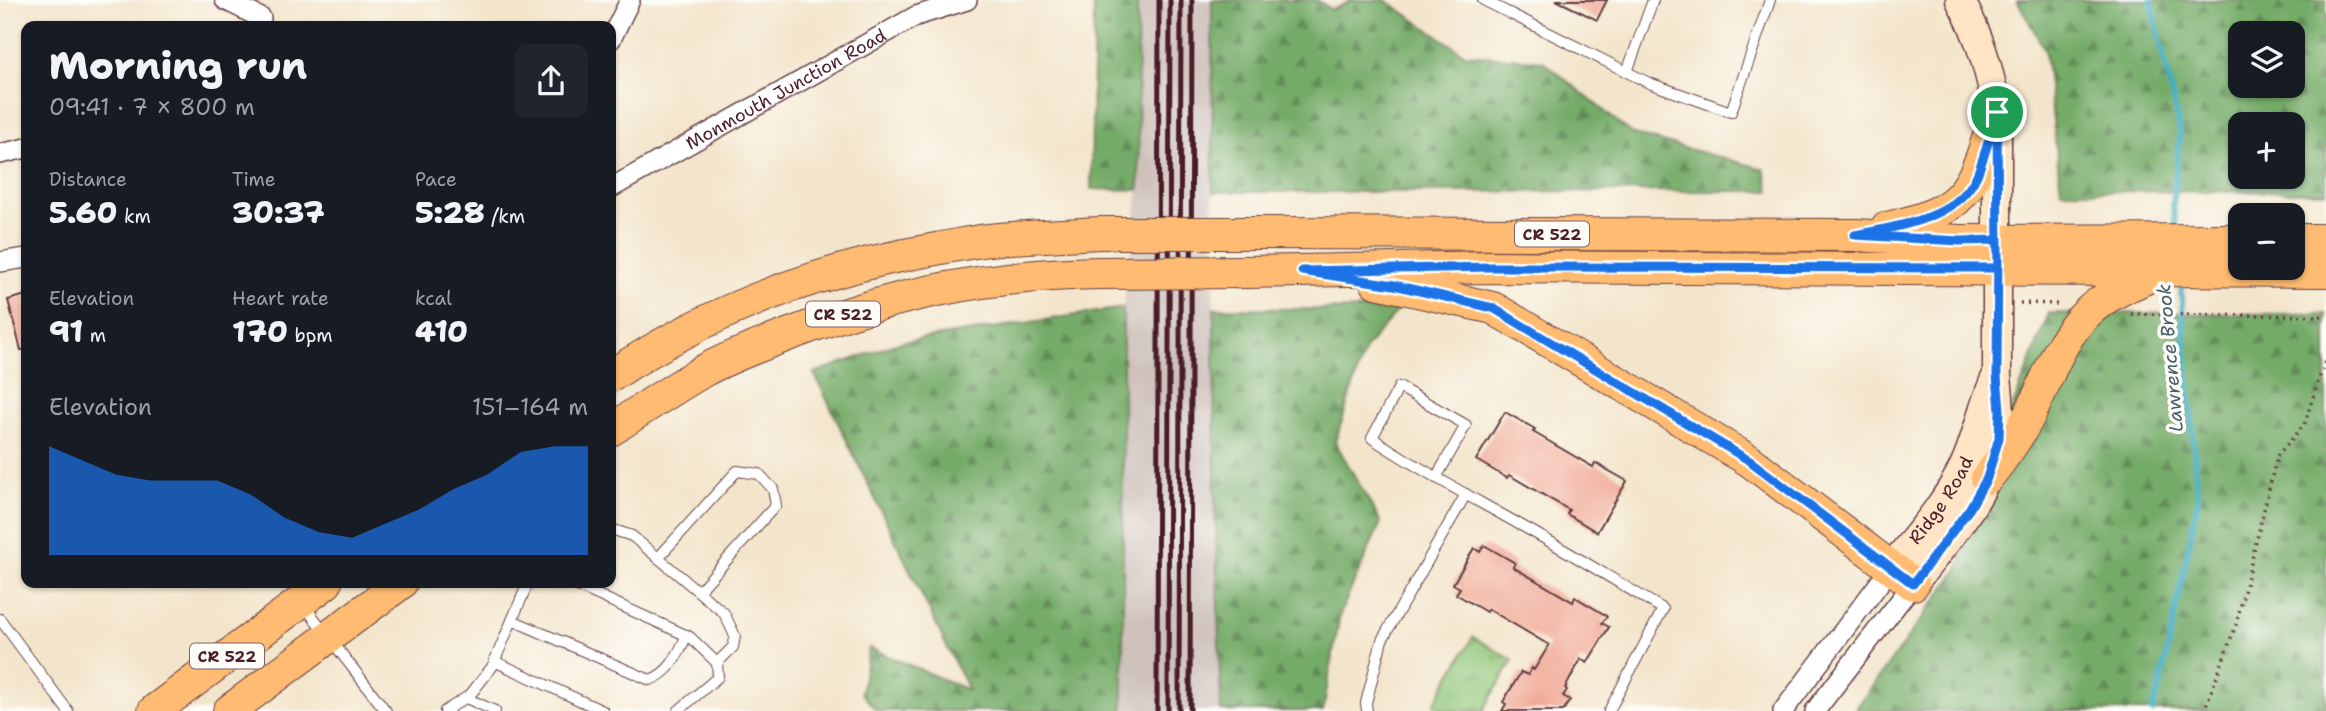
<!DOCTYPE html>
<meta charset="utf-8">
<style>
:root{--surface:#171b24;--page:#20242c;--text:#f1f3f6;--muted:#9ea1a6;--accent:#1a73e8}
body{margin:0;font-family:"Shantell Sans",sans-serif;background:var(--page);color:var(--text);height:100vh;display:flex;flex-direction:column;font-size:26px;white-space:nowrap}
*{box-sizing:border-box;margin:0}
p{font-size:23px;color:var(--muted)}
.icon{flex:none;width:38px;height:38px;fill:none;stroke:currentColor;stroke-width:2;stroke-linecap:round;stroke-linejoin:round}
.map{position:relative;flex:1;overflow:hidden}
.drawer{position:absolute;left:21px;top:21px;width:595px;height:567px;display:flex;flex-direction:column;background:var(--surface);border-radius:14px;box-shadow:0 2px 5px #0004}
.drawer>*{flex:none}
.tools{position:absolute;left:2228px;top:21px;display:grid;gap:14px}
.tools a{display:grid;place-items:center;width:77px;height:77px;border-radius:14px;background:var(--surface);box-shadow:0 2px 5px #0004;font-size:35px}
.pin{position:absolute;display:grid;place-items:center;width:60px;height:60px;color:#fff;margin:-30px;border:4px solid #fff;border-radius:50%;box-shadow:0 2px 7px #0007}
.round{display:grid;place-items:center;flex:none;width:74px;height:74px;border-radius:14px;background:var(--page)}
.headline{display:flex;align-items:center;justify-content:space-between;height:119px;padding:0 28px}
h1{font-size:38px;font-weight:800;line-height:52px}
.stats{display:grid;grid-template-columns:repeat(3,1fr);gap:10px;height:119px;padding:7px 28px}
.stats div{display:grid;align-content:center}
.stats b{font-size:30px;font-weight:800}
.stats small{font-size:19px;font-weight:400}
.stats p{font-size:19px}
.chart{height:196px;padding:14px 28px}
.chart p{display:flex;justify-content:space-between}
.chart svg{width:100%;height:126px;margin-top:7px;fill:var(--accent);opacity:.7}
.map>svg:first-child{display:block}
</style>
<div class="map">
<svg width="2326" height="711" viewBox="0 0 2326 711">
<defs>
<pattern id="grass-tufts" width="24" height="20" patternUnits="userSpaceOnUse" patternTransform="scale(1.75)"><rect width="24" height="20" fill="#90c678"/><path d="M3 7l-1-3M5 7V3M7 7l1-3M15 17l-1-3M17 17v-4M19 17l1-3" fill="none" stroke="#78a063"/></pattern>
<pattern id="forest-firs" width="22" height="20" patternUnits="userSpaceOnUse" patternTransform="scale(1.75)"><rect width="22" height="20" fill="#74ab68"/><path d="M5 1l3.5 6h-7zM16 11l3.5 6h-7z" fill="#618b56"/></pattern>
</defs>
<rect width="100%" height="100%" fill="#fdfcf7"/>
<filter id="ink" filterUnits="userSpaceOnUse"><feTurbulence type="fractalNoise" baseFrequency=".0143" numOctaves="2"/><feDisplacementMap in="SourceGraphic" scale="14" xChannelSelector="R" yChannelSelector="G"/><feConvolveMatrix kernelMatrix="1 2 1 2 8 2 1 2 1" color-interpolation-filters="sRGB"/></filter>
<filter id="wash" filterUnits="userSpaceOnUse"><feTurbulence type="fractalNoise" baseFrequency=".00686" numOctaves="4" result="noise"/><feDisplacementMap in="SourceGraphic" scale="28" xChannelSelector="R" yChannelSelector="G"/><feGaussianBlur stdDeviation="1.57" result="paint"/><feColorMatrix in="noise" values="0 0 0 0 0 0 0 0 0 0 0 0 0 0 0 0 0 1.4 0 .05"/><feComposite in="paint" operator="in"/></filter>
<g filter="url(#wash)">
<rect width="100%" height="100%" fill="#f3e5cb"/>
<path fill="#cec1ba" d="M1137,0H1212L1215,499L1221,711H1123V308L1139,190Z"/>
<path fill="url(#grass-tufts)" stroke="#6d7252" stroke-width="2" d="M1473,637L1513,660L1483,711H1446L1434,704Z"/>
<g fill="url(#forest-firs)" stroke="#5f654a" stroke-width="2" fill-rule="evenodd">
<path d="M1094,0H1137L1139,190L1091,189Z"/>
<path d="M1212,0H1317L1332,10L1352,0H1385L1465,54L1543,61L1632,134L1764,169L1770,191L1213,192Z"/>
<path d="M2017,0H2326V192L2061,191L2045,50ZM2240,33H2292V86H2240ZM2240,124H2292V177H2240Z"/>
<path d="M1123,308V711H877L861,693L869,648L968,690L814,373L901,342Z"/>
<path d="M1214,308L1398,310L1365,349L1335,442L1381,522L1340,614L1323,711H1221L1215,499Z"/>
<path d="M2049,313L2326,314V711H1854L1957,571L1991,463Z"/>
</g>
<g fill="none" stroke-linecap="round" stroke-linejoin="round">
<g stroke="#41acc0" stroke-width="6">
<path d="M2151,0L2180,131L2173,203L2176,233"/>
<path d="M2152,711L2161,682L2198,500L2180,278"/>
</g>
</g>
<g id="blocks">
<g fill="#f1aa97">
<path d="M1556,0H1607L1597,20Z"/>
<path d="M26,295V350H21L8,300Z"/>
<path d="M1505,412L1535,429L1533,432L1593,467L1595,463L1627,481L1597,532L1567,514L1569,510L1509,475L1507,478L1476,460Z"/>
<path d="M1484,545L1515,563L1513,567L1573,602L1575,597L1607,616L1602,623L1609,627L1587,663L1581,659L1565,688L1567,690L1563,696L1570,700L1563,711H1502L1506,704L1503,702L1521,672L1528,675L1532,668L1534,670L1549,645L1488,609L1486,612L1456,594L1460,588L1453,584L1474,548L1480,552Z"/>
</g>
</g>
</g>
<g filter="url(#ink)">
<use href="#blocks" fill-opacity="0" stroke="#633d43" stroke-width="2"/>
<g fill="none" stroke-linecap="round" stroke-linejoin="round">
<g stroke="#633d43" stroke-width="12">
<g id="lane">
<path d="M1483,0L1627,72"/>
<path d="M1653,0L1627,72L1649,83L1731,112L1770,0"/>
<path d="M1436,478L1466,425L1399,387L1372,438C1421,471 1473,498 1524,527C1571,553 1617,582 1663,609L1609,711"/>
<path d="M611,529L632,536L724,613L735,636L733,647L717,663"/>
<path d="M658,558L737,471L759,474L773,489L776,505L699,591"/>
<path d="M571,583L690,637L717,663L718,677L678,711"/>
<path d="M303,604L386,711"/>
<path d="M0,619L68,711"/>
<path d="M512,620L650,680C671,672 677,656 687,635"/>
<path d="M494,661L603,711"/>
<path d="M466,698L495,711"/>
<path d="M445,711L470,695L492,667L528,583"/>
<path d="M1367,711L1366,703L1382,640L1466,494"/>
</g>
</g>
<g stroke="#633d43" stroke-width="22">
<g id="street">
<path d="M225,0L261,18"/>
<path d="M611,39L630,0"/>
<path d="M0,154L26,148"/>
<path id="s1" d="M611,188L916,16L967,0"/>
<path d="M0,262L26,258"/>
<path d="M1783,711L1890,569"/>
<path d="M1815,711L1913,584"/>
</g>
</g>
<g stroke="#633d43" stroke-width="31">
<g id="secondary">
<path id="s2" d="M1890,569C1916,537 1946,504 1964,466C1977,438 1982,407 1995,379"/>
<path d="M1913,584C1945,542 1993,491 1999,436C2001,416 1999,396 1997,376V112C1990,71 1980,36 1960,0"/>
</g>
</g>
<g stroke="#633d43" stroke-width="34">
<g id="primary">
<path d="M1887,228C1971,210 1972,187 1997,112"/>
<path d="M1248,233L1855,235L1960,241L2240,240"/>
<path d="M2292,240H2326"/>
<path d="M1248,272L1489,267L2326,271"/>
<path d="M1376,282L1493,308L1750,461L1913,584"/>
<path d="M611,376C711,309 819,269 936,249C954,246 971,242 989,240C1026,236 1064,235 1101,233"/>
<path d="M611,430C642,409 673,389 705,370C733,355 764,344 793,333C897,293 988,275 1099,273"/>
<path d="M1987,478C2003,458 2017,439 2029,416C2047,381 2058,341 2087,313C2106,294 2133,284 2157,273"/>
<path d="M154,711L326,583"/>
<path d="M229,711L401,583"/>
</g>
</g>
<g stroke="#633d43" stroke-width="3.5" stroke-dasharray="2 5" stroke-linecap="butt">
<path d="M2020,303L2060,304"/>
<path d="M2131,314L2326,316"/>
<path d="M2204,711L2236,625L2277,456L2304,425L2326,358"/>
</g>
<use href="#lane" stroke="#fff" stroke-width="10"/>
<use href="#street" stroke="#fff" stroke-width="19"/>
<use href="#secondary" stroke="#ffe4c6" stroke-width="28"/>
<use href="#primary" stroke="#febb71" stroke-width="32"/>
<g stroke="#4a1f2b" stroke-width="5">
<path d="M1157,711L1159,0"/>
<path d="M1168,711L1170,0"/>
<path d="M1179,711L1181,0"/>
<path d="M1190,711L1192,0"/>
</g>
<g stroke="#633d43" stroke-width="34" stroke-linecap="butt">
<g id="primary-bridge">
<path d="M1101,233H1248"/>
<path d="M1099,273L1248,272"/>
</g>
</g>
<use href="#primary-bridge" stroke="#febb71" stroke-width="32"/>
</g>
</g>
<g fill="none" stroke-linecap="round" stroke-linejoin="round" filter="url(#ink)">
<g stroke="#fff" stroke-width="14">
<path id="route" d="M1997,112L1998,268L1489,267L1302,271L1394,285L1493,308L1750,461L1913,584L1970,508L1987,478L1999,438L2000,410L1997,376L1998,240L1960,241L1855,235C1898,226 1957,220 1977,175C1985,155 1991,133 1997,112"/>
</g>
<use href="#route" stroke="#1a73e8" stroke-width="9"/>
</g>
<g text-anchor="middle" dominant-baseline="central" stroke-width="7" stroke-linejoin="round" paint-order="stroke">
<g fill="#fdfcf7" stroke="#806168" stroke-width="2">
<rect x="1515" y="221.5" width="74" height="25" rx="5"/>
<rect x="806" y="301.5" width="74" height="25" rx="5"/>
<rect x="190" y="643.5" width="74" height="25" rx="5"/>
</g>
<g font-size="16" font-weight="bold" fill="#4a1f2b">
<text x="1552" y="234">CR 522</text>
<text x="843" y="314">CR 522</text>
<text x="227" y="656">CR 522</text>
</g>
<g font-size="18" fill="#4a1f2b" stroke="#fdfcf7">
<text stroke="none"><textPath href="#s1" startOffset="201">Monmouth Junction Road</textPath></text>
<text stroke="none"><textPath href="#s2" startOffset="86">Ridge Road</textPath></text>
</g>
<g font-size="19" font-style="italic" fill="#465e6e" stroke="#fdfcf7">
<text transform="translate(2170 358) rotate(-95)">Lawrence Brook</text>
</g>
</g>
</svg>
<div class="tools">
<a><svg class="icon" aria-label="layers" viewBox="0 0 24 24"><path d="M12 4l9 5-9 5-9-5zM3 14l9 5 9-5"/></svg></a>
<a>+</a>
<a>−</a>
</div>
<div class="pin" style="left:1997px;top:112px;background:#1e9e55"><svg class="icon" aria-label="arrive" viewBox="0 0 24 24"><path d="M6 21V4h12l-3 4 3 4H6"/></svg></div>
<section class="drawer">
<div class="headline"><div><h1>Morning run</h1><p>09:41 · 7 × 800 m</p></div><a class="round"><svg class="icon" aria-label="share" viewBox="0 0 24 24"><path d="M12 15V3M7 8l5-5 5 5M5 13v7h14v-7"/></svg></a></div>
<div class="stats">
<div><p>Distance</p><b>5.60<small> km</small></b></div>
<div><p>Time</p><b>30:37</b></div>
<div><p>Pace</p><b>5:28<small> /km</small></b></div>
</div>
<div class="stats">
<div><p>Elevation</p><b>91<small> m</small></b></div>
<div><p>Heart rate</p><b>170<small> bpm</small></b></div>
<div><p>kcal</p><b>410</b></div>
</div>
<div class="chart"><p><span>Elevation</span>151–164 m</p>
<svg viewBox="0 0 160 44" preserveAspectRatio="none"><path d="M0 44V6L10 11L20 16L30 18L40 18L50 18L60 23L70 31L80 36L90 38L100 33L110 28L120 21L130 16L140 8L150 6L160 6V44z"/></svg>
</div>
</section>
</div>
